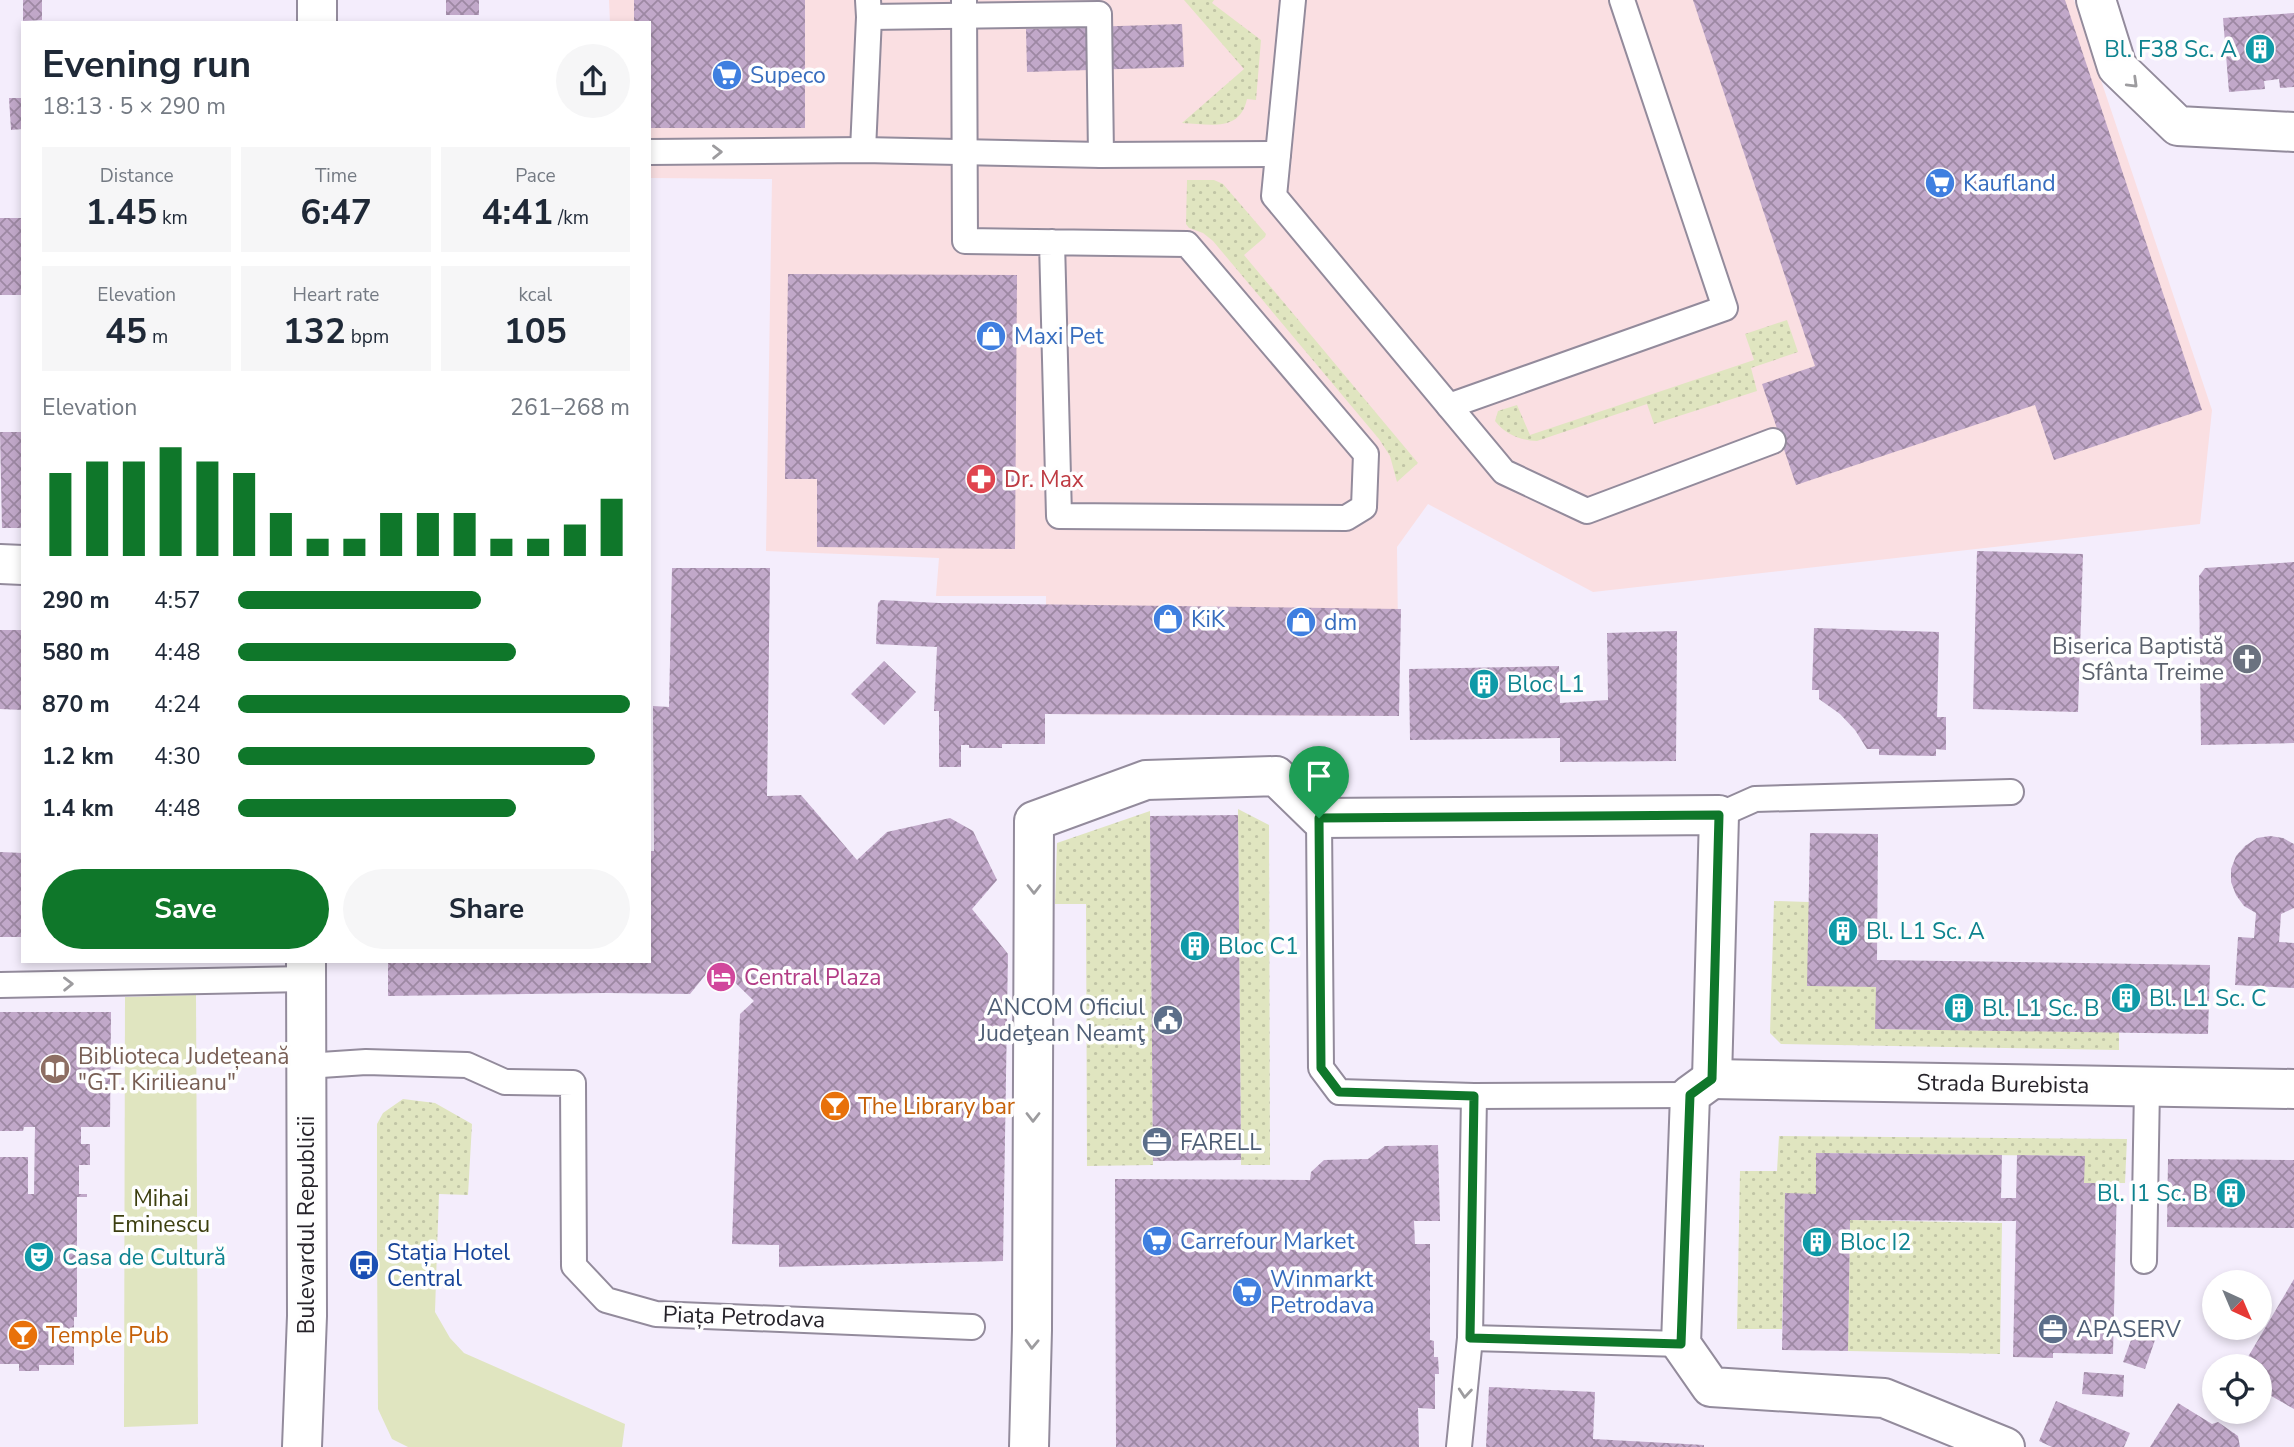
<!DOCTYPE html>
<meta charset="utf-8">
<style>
:root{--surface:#fff;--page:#f6f6f7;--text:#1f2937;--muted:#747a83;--accent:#0f772a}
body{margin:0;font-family:"Nunito Sans",sans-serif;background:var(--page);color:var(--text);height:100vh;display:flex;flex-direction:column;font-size:26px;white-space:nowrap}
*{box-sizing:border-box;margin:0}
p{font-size:23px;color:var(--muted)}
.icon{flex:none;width:38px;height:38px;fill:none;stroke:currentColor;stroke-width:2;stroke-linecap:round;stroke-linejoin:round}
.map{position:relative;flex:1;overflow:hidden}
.drawer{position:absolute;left:21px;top:21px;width:630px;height:942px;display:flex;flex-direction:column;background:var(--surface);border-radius:0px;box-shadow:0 4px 10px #0003}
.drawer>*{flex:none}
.needle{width:46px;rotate:136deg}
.fabs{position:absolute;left:2202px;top:1270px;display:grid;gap:14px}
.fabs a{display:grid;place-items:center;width:70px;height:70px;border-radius:50%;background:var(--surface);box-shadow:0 4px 10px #0003;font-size:35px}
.pin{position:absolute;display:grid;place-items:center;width:60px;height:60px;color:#fff;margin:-72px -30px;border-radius:50% 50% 50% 0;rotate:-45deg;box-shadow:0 0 7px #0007}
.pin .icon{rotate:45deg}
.round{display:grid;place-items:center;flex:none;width:74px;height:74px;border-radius:37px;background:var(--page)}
.overview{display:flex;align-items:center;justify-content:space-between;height:119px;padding:0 21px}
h1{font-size:38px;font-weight:700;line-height:52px}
.stats{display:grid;grid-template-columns:repeat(3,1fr);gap:10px;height:119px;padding:7px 21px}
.stats div{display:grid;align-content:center;border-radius:0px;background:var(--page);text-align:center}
.stats b{font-size:35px;font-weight:700}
.stats small{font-size:19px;font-weight:400}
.stats p{font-size:19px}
.chart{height:196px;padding:14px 21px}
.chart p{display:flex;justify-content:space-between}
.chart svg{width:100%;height:126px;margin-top:7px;stroke:var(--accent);stroke-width:6}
.primary-button{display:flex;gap:14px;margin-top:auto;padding:14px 21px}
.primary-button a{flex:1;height:80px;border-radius:42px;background:var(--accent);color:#fff;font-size:28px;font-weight:700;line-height:80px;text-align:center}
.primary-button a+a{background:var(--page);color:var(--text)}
ul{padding:0 21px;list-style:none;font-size:23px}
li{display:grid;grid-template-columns:112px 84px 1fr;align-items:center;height:52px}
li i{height:18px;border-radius:9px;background:var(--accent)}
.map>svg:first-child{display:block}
</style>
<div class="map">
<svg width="2294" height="1447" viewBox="0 0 2294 1447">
<defs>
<pattern id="grass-dots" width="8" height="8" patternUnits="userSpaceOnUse" patternTransform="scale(1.75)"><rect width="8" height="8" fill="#e0e5c0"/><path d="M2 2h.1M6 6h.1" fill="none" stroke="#c0c4a5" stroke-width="1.8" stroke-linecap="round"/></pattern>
<pattern id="building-cross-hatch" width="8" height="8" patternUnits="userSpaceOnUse" patternTransform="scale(1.75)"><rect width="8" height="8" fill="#c1a8c9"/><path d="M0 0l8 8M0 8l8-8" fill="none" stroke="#9d88a3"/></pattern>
</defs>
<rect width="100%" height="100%" fill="#f4edfc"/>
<path fill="#fadfe2" d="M609,0H2074L2212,410L2200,524L1593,592L1428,504L1397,547L1399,716L1045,714L1046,596H936L939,558L766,551L772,179L649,178V23H610Z"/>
<g fill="url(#grass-dots)">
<path d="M1184,0H1214L1212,3L1261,40L1256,100L1247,99C1240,133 1208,124 1182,123L1244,69Z"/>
<path d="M1187,180H1214L1223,184L1266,234L1265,237L1244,255L1418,463L1397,482L1390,456L1379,439L1213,241L1203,233L1189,228L1186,224Z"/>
<path d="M1787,320L1798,352L1751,368L1757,391L1654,424L1647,404L1537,441C1520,440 1506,435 1495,421L1498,411L1517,405L1530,435L1754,360L1745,334Z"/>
<path d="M1238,809L1269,825L1270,1165H1241V1160Z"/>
<path d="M1150,811L1153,1165L1087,1166L1086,904H1055L1057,843Z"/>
<path d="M1774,901L1809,902L1876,987V1029L2119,1032V1050L1781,1044L1770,1033Z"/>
<path d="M403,1099L435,1103L472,1124L468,1195L439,1194L437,1250L377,1248V1124L383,1113Z"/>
<path d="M1779,1136L2127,1139L2125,1183H2084V1156L1817,1153L1816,1194H1785L1782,1329H1737L1740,1171H1777Z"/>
<path d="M1850,1220L2002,1223L2000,1354L1848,1351Z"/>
</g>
<g fill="#e0e5c0">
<path d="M196,995L198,1424L124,1427L125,997Z"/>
<path d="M377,1248L437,1250L435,1312L450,1338L464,1353L625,1424L622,1447H408L392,1439L378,1409Z"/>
</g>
<g fill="url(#building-cross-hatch)">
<path d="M23,0H42V20L23,21Z"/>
<rect x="446" y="0" width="33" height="15"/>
<path d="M634,0H805V128H649V23H634Z"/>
<path d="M1693,0H2065L2202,410L2054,460L2035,405L1796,485L1762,384L1815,366Z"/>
<path d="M2294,13V87L2280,88L2279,79L2264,81L2265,89L2229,92L2223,18Z"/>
<path d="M1182,24L1184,67L1027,72L1026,29Z"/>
<path d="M9,98H23V129L11,130Z"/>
<rect x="0" y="218" width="23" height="77"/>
<path d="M788,274L1017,275L1015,549L817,547V479H785Z"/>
<path d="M0,432H23V528H2Z"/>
<path d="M1977,551L2083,554L2078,712L1973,709Z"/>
<path d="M2294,562V743L2201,745L2199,576L2205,568Z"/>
<path d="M672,568H770L767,796L801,795L857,860L887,832L950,818L973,831L997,880L972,909L1008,954L1003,1261L779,1267V1245L732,1244L740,1014L754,1001L715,963L690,994L606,993L388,996V961H649V851H654L653,706L669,707Z"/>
<path d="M881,600L939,603L1401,609L1399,716L1045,714V744H1002V748H969V745H961V767H939V711H934L937,647L876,644L878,603Z"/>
<path d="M1814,628L1939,632L1937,717H1946V750L1936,749V756L1879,755V749H1867L1855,730L1840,714L1819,699V690H1812Z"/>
<path d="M0,630H23V710L0,709Z"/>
<path d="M1677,631L1676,761L1560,762V738L1410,740L1409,669L1559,666L1560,703L1608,700L1607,633Z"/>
<path d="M884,661L916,692L884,725L851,694Z"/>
<path d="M1238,815L1241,1160L1153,1161L1150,816Z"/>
<path d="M1810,833L1878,834L1877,960L2210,965L2208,1034L1875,1029L1876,987L1807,986Z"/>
<path d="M2270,836L2283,838L2294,844V908L2281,914L2279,942L2294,943V988L2235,985L2238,937L2254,938L2256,913L2244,906L2236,895L2231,882V869L2236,856L2245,846L2257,838Z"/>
<path d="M0,852L23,853V937H0Z"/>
<path d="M0,1012H111L110,1127H81V1144H90V1165H79V1194H87V1197H77V1317H74V1365H39V1371H19V1364H0V1157H28V1194H34L35,1127H24L23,1131H0Z"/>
<path d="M1438,1145L1440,1221H1414L1415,1244H1430V1340L1434,1341V1357H1438L1439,1374H1435V1409L1418,1408L1419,1447H1116L1115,1179L1310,1180L1311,1172L1324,1160L1368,1159L1385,1146Z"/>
<path d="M1816,1153L2002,1155L2001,1198H2016L2017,1155L2085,1156L2084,1183H2117L2113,1354L2053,1353V1358L2013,1357L2016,1221L1850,1220L1848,1351L1782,1350L1785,1193L1816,1194Z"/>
<path d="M2168,1159L2294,1160V1228L2167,1227Z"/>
<path d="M2294,1279V1409L2259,1389V1367H2242Z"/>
<path d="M2134,1332L2155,1340L2145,1369L2123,1362Z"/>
<path d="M2084,1372L2124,1375L2123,1397L2082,1394Z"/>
<path d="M1489,1387L1595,1392L1593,1439L1704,1445V1447H1486Z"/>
<path d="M2056,1401L2130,1433L2124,1447H2052L2039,1441Z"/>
<path d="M2178,1403L2212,1424L2218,1422L2238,1436L2240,1447H2150Z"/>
</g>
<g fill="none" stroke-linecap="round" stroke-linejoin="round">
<g stroke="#938b9c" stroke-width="28">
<g id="lane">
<path d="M964,0L965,241L1187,244L1366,454L1364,507L1346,518L1059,516L1052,242"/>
<path d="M1293,0L1274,196L1504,472L1587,511L1773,441"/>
<path d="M869,17L1099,14L1101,155"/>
<path d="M863,150L869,17L868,0"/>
<path d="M649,152L863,150L1101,155L1278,154"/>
<path d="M1449,406L1725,308L1622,0"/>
<path d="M1719,815L1755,799L2011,792"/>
<path d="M1319,818L1321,1068L1339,1092L1474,1096L1690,1095"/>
<path d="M0,985L306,979"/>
<path d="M306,1066L366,1062L467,1065L505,1082L573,1083L574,1266L606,1300L656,1314L972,1327"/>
<path d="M2144,1261L2147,1087"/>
<path d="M1470,1338L1681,1344"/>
<path d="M1459,1447L1470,1338L1474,1096"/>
</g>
</g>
<g stroke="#938b9c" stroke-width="42">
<g id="street">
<path d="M2096,0L2117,67L2178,126L2294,132"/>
<path d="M0,564L23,565"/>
<path d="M1712,1079L1690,1095L1681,1344L1711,1387L1884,1398L2005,1447"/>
<path d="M1712,1079L2294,1089"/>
<path d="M1029,1447L1032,1330L1034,821L1146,780L1276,776L1319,818L1719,815L1712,1079"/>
</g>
</g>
<g stroke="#938b9c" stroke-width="42">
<g id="secondary">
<path d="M317,23V0"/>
<path d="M302,1447L307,1316L306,961"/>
</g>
</g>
<use href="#lane" stroke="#fff" stroke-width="24"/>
<use href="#street" stroke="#fff" stroke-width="38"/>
<use href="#secondary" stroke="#fff" stroke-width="38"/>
</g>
<defs><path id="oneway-chevron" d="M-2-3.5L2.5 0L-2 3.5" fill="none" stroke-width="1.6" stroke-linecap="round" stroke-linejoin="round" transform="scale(1.75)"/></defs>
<g stroke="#9d9c9f">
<use href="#oneway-chevron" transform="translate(2133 83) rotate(44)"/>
<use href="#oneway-chevron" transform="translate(717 152) rotate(-1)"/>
<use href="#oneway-chevron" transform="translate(1034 889) rotate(90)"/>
<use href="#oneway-chevron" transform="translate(68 984) rotate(-1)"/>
<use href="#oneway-chevron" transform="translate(1033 1117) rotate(90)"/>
<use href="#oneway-chevron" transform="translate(1032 1344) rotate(92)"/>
<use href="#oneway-chevron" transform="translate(1465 1393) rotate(95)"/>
</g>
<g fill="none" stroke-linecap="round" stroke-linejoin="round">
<g stroke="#fff" stroke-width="14">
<path id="route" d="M1719,815L1712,1079L1690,1095L1681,1344L1470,1338L1474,1096L1339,1092L1321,1068L1319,818Z"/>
</g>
<use href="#route" stroke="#0f772a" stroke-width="9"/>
</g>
<defs>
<g id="building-disc" transform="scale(1.575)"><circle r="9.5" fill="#0f9aa8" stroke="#fefefe"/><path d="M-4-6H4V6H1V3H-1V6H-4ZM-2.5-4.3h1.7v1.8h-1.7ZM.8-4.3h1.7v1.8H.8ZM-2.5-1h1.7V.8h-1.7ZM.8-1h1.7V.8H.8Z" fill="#fff"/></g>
<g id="supermarket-disc" transform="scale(1.575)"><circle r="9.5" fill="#3f7fe0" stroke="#fefefe"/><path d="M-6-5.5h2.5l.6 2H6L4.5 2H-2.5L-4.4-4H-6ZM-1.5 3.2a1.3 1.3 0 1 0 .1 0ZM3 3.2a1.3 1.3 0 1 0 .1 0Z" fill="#fff"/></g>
<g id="shop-disc" transform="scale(1.575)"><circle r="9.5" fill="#3f7fe0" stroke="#fefefe"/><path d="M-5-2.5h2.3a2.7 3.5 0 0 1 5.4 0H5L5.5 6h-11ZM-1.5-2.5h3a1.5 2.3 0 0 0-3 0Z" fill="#fff"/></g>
<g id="pharmacy-disc" transform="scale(1.575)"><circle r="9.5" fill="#e0444e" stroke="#fefefe"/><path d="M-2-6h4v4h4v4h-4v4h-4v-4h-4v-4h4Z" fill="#fff"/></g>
<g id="church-disc" transform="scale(1.575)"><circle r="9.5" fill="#6b7280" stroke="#fefefe"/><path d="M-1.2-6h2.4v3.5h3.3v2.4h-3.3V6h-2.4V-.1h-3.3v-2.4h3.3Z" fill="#fff"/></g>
<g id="hotel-disc" transform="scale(1.575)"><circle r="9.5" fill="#d1479c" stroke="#fefefe"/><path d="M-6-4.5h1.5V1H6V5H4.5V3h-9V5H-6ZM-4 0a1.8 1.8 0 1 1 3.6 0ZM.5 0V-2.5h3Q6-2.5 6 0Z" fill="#fff"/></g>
<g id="civic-disc" transform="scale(1.575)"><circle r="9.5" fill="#5c6f8a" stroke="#fefefe"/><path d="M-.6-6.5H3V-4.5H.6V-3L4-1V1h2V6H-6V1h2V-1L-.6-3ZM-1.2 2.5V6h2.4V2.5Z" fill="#fff"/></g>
<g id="library-disc" transform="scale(1.575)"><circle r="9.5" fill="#8d6e63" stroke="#fefefe"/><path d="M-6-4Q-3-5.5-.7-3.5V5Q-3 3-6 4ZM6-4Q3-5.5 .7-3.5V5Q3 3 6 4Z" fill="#fff"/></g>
<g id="bar-disc" transform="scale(1.575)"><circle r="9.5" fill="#e8710a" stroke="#fefefe"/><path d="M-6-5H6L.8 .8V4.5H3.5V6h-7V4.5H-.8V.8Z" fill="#fff"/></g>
<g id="office-disc" transform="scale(1.575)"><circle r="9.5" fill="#5c6f8a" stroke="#fefefe"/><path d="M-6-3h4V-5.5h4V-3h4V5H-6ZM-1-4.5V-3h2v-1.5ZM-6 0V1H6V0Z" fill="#fff"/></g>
<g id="theatre-disc" transform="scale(1.575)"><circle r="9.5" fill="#0f9aa8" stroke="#fefefe"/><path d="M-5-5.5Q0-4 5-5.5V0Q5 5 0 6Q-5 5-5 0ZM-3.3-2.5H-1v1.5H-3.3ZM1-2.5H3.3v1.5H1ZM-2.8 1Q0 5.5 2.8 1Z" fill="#fff"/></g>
<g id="bus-disc" transform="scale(1.575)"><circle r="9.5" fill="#1a4fb4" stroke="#fefefe"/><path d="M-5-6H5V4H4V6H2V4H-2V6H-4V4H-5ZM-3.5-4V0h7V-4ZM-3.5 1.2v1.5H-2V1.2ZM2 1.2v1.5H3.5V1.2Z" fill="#fff"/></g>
</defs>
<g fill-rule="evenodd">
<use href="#building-disc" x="2260" y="49"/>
<use href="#supermarket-disc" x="727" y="75"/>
<use href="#supermarket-disc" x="1940" y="183"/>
<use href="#shop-disc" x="991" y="336"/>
<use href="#pharmacy-disc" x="981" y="479"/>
<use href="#shop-disc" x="1168" y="619"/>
<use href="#shop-disc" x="1301" y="622"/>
<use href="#church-disc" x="2247" y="659"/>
<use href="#building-disc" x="1484" y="684"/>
<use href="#building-disc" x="1843" y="931"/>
<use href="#building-disc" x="1195" y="946"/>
<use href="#hotel-disc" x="721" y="977"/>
<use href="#building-disc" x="2126" y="998"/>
<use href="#building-disc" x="1959" y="1008"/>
<use href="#civic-disc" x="1168" y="1020"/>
<use href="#library-disc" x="55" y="1069"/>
<use href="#bar-disc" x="835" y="1106"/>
<use href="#office-disc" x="1157" y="1142"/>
<use href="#building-disc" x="2231" y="1193"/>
<use href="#supermarket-disc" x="1157" y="1241"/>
<use href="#building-disc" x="1817" y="1242"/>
<use href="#theatre-disc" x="39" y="1257"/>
<use href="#bus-disc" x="364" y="1265"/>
<use href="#supermarket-disc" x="1247" y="1292"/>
<use href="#office-disc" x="2053" y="1329"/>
<use href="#bar-disc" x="23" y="1335"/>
</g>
<g text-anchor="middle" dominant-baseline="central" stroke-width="7" stroke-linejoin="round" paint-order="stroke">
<g font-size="23" fill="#0d838f" stroke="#fefefe" text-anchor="start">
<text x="2237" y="49" text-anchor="end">Bl. F38 Sc. A</text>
<text x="1507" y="684">Bloc L1</text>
<text x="1866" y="931">Bl. L1 Sc. A</text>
<text x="1218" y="946">Bloc C1</text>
<text x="2149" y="998">Bl. L1 Sc. C</text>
<text x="1982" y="1008">Bl. L1 Sc. B</text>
<text x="2208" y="1193" text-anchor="end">Bl. I1 Sc. B</text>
<text x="1840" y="1242">Bloc I2</text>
<text x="62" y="1257">Casa de Cultură</text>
</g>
<g font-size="23" fill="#366cbe" stroke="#fefefe" text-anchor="start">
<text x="750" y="75">Supeco</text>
<text x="1963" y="183">Kaufland</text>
<text x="1014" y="336">Maxi Pet</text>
<text x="1191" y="619">KiK</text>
<text x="1324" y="622">dm</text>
<text x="1180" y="1241">Carrefour Market</text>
<text x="1270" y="1279">Winmarkt<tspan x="1270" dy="26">Petrodava</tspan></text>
</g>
<g font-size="23" fill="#be3a42" stroke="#fefefe" text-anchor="start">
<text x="1004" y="479">Dr. Max</text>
</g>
<g font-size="23" fill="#5b616d" stroke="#fefefe" text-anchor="end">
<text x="2224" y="646">Biserica Baptistă<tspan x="2224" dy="26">Sfânta Treime</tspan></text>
</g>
<g font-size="23" fill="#b23c85" stroke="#fefefe" text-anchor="start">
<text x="744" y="977">Central Plaza</text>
</g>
<g font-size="23" fill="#4e5e75" stroke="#fefefe" text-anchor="start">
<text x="1145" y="1007" text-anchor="end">ANCOM Oficiul<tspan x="1145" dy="26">Judeţean Neamţ</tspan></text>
<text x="1180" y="1142">FARELL</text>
<text x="2076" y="1329">APASERV</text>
</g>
<g font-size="23" fill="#785e54" stroke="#fefefe" text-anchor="start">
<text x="78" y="1056">Biblioteca Județeană<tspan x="78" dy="26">"G.T. Kirilieanu"</tspan></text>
</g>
<g font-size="23" fill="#26232a" stroke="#fefefe">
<text transform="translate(2003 1084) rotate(1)">Strada Burebista</text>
<text transform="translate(306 1225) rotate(-90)">Bulevardul Republicii</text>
<text transform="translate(744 1317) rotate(2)">Piața Petrodava</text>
</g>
<g font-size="23" fill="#c56008" stroke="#fefefe" text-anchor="start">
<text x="858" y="1106">The Library bar</text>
<text x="46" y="1335">Temple Pub</text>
</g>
<g font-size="23" fill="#3c3f0f" stroke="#fefefe">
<text x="161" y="1198">Mihai<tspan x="161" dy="26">Eminescu</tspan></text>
</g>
<g font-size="23" fill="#164399" stroke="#fefefe" text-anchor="start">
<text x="387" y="1252">Stația Hotel<tspan x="387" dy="26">Central</tspan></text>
</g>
</g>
</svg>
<div class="fabs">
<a><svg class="needle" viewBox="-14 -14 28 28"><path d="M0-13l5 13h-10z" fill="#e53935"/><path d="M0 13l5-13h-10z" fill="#747a83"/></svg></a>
<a><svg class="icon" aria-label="locate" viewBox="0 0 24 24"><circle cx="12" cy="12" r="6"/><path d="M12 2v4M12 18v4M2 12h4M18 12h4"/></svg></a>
</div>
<div class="pin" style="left:1319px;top:818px;background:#1e9e55"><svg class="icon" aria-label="arrive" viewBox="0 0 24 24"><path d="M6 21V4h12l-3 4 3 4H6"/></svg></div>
<section class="drawer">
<div class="overview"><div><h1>Evening run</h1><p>18:13 · 5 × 290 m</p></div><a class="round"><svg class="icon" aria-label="share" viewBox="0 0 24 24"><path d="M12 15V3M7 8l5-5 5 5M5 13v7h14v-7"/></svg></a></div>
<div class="stats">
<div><p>Distance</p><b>1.45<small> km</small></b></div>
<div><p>Time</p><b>6:47</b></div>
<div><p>Pace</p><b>4:41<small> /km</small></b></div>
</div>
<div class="stats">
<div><p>Elevation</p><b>45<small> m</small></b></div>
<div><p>Heart rate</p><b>132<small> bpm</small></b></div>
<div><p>kcal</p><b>105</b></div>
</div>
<div class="chart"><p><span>Elevation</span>261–268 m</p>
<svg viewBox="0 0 160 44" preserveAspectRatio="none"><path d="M5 44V15M15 44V11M25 44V11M35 44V6M45 44V11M55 44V15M65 44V29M75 44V38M85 44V38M95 44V29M105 44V29M115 44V29M125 44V38M135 44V38M145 44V33M155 44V24"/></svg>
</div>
<ul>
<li><b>290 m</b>4:57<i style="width:62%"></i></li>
<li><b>580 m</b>4:48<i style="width:71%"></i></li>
<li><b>870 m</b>4:24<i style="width:100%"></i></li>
<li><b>1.2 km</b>4:30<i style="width:91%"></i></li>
<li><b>1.4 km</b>4:48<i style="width:71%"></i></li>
</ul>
<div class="primary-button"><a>Save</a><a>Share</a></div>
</section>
</div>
